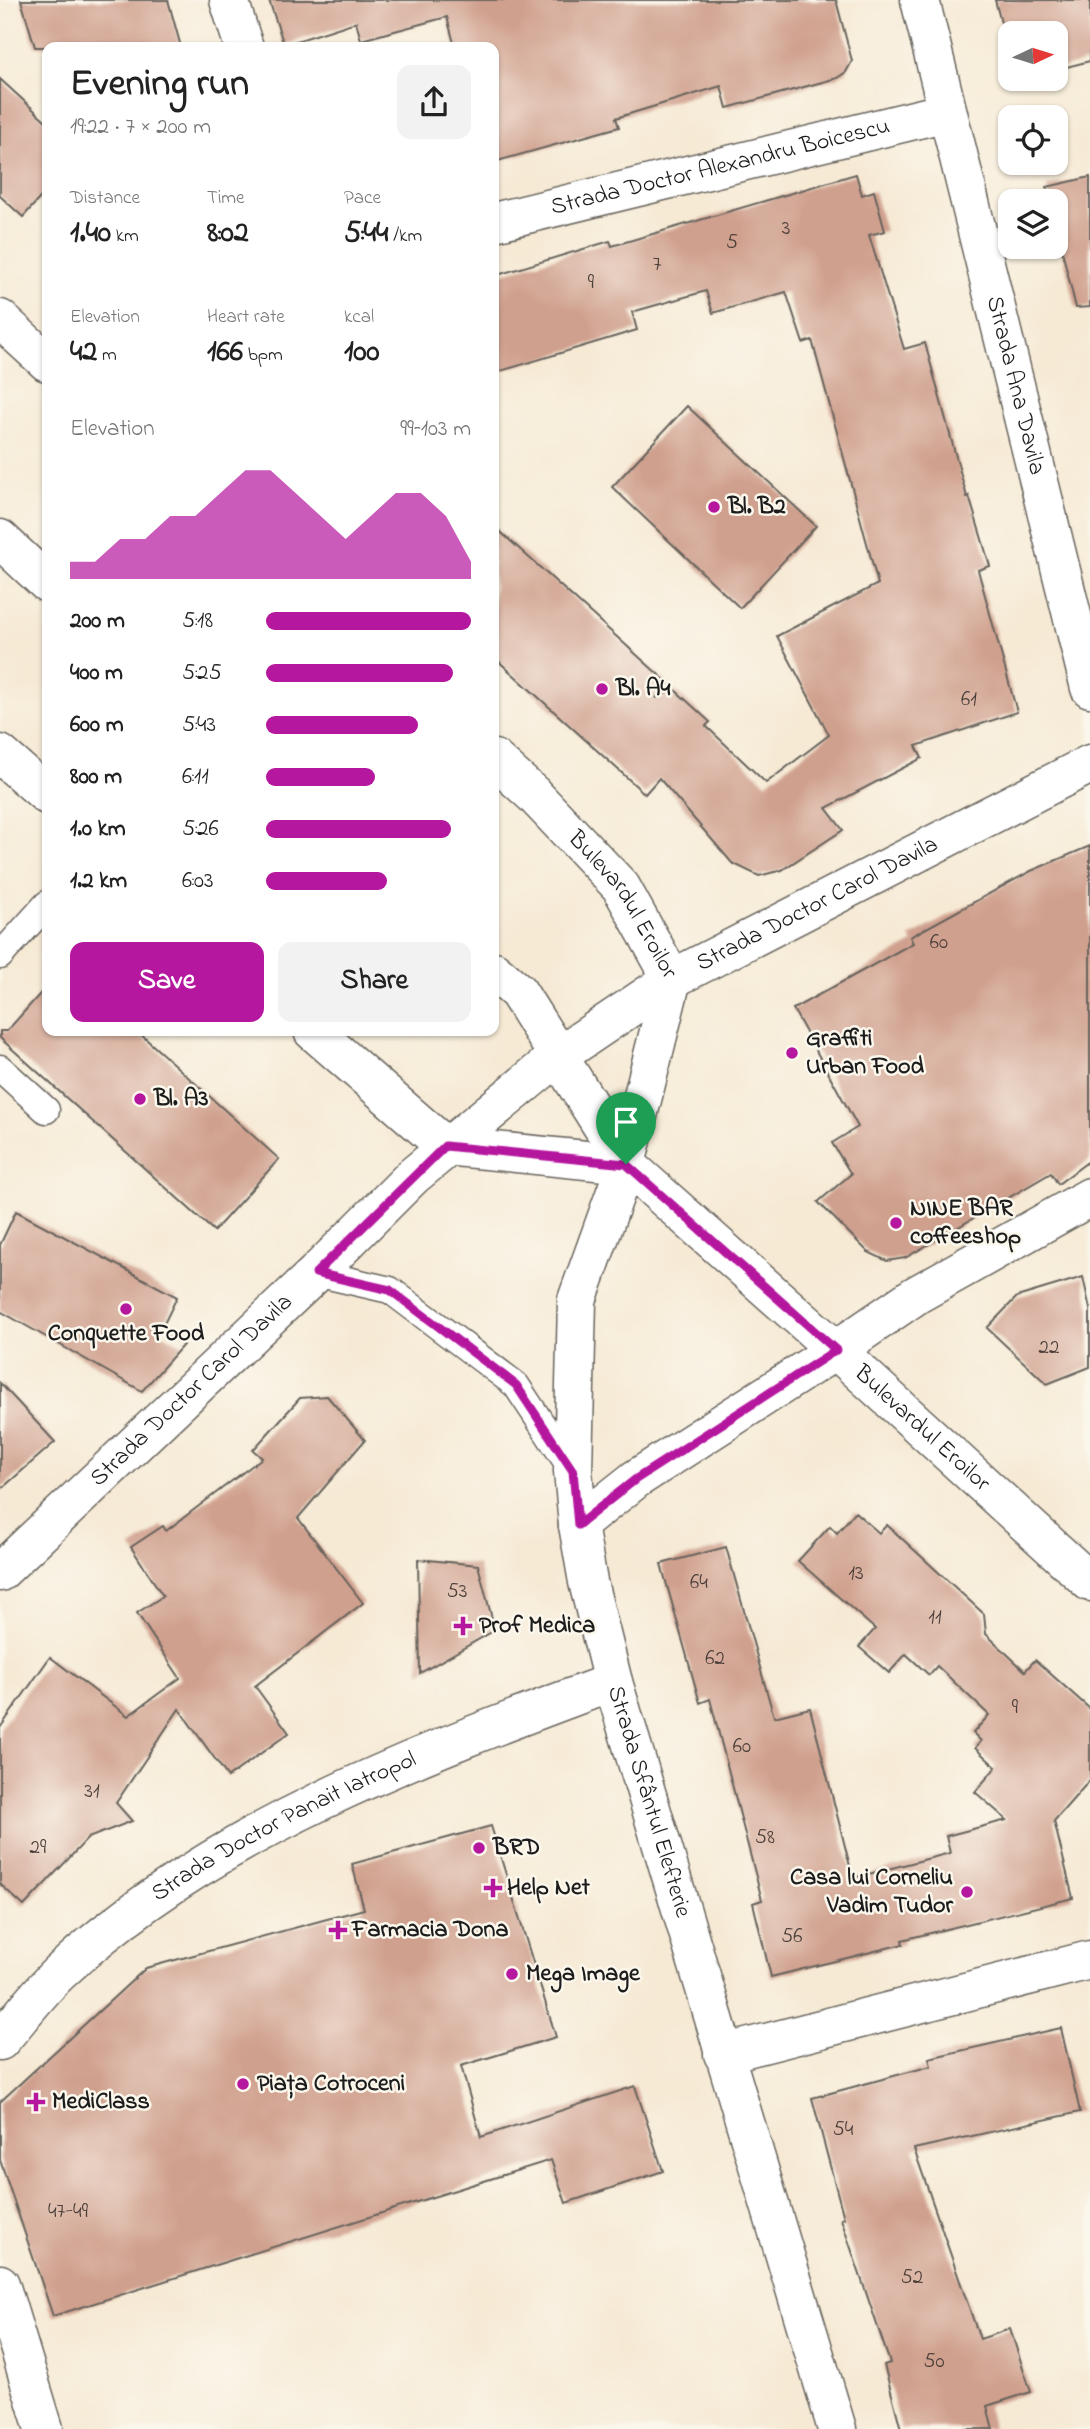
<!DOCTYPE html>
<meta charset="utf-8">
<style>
:root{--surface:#fff;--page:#f2f2f2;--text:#222;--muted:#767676;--accent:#b5179e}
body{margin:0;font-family:"Indie Flower",sans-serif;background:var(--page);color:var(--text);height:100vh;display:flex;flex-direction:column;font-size:26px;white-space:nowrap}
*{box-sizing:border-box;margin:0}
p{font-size:23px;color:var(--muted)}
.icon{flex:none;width:38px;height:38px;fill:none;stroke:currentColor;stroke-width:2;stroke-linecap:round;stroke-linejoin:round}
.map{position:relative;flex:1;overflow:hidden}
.side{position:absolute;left:42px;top:42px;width:457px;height:994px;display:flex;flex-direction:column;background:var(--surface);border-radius:14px;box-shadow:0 2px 5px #0004}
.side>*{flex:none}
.needle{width:46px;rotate:86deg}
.controls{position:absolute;left:998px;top:21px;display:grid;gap:14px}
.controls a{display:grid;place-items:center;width:70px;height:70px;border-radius:14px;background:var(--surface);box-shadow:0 2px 5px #0004;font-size:35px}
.pin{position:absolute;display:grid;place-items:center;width:60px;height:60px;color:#fff;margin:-72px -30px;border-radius:50% 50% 50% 0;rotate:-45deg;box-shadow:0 0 7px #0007}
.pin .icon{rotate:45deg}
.round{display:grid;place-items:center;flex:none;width:74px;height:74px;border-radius:14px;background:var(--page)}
.head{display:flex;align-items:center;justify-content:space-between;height:119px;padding:0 28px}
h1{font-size:38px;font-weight:800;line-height:52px}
.metrics{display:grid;grid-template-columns:repeat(3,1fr);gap:10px;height:119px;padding:7px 28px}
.metrics div{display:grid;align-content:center}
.metrics b{font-size:30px;font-weight:800}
.metrics small{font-size:19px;font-weight:400}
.metrics p{font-size:19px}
.chart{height:196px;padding:14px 28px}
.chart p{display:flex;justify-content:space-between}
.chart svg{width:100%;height:126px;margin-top:7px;fill:var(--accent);opacity:.7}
.primary-button{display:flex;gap:14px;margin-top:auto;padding:14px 28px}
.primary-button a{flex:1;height:80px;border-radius:14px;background:var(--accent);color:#fff;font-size:28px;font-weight:800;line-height:80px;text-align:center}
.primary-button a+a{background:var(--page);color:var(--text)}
ul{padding:0 28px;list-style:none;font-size:23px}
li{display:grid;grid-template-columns:112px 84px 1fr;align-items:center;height:52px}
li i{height:18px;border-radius:9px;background:var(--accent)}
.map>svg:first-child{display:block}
</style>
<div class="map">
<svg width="1090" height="2429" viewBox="0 0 1090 2429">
<rect width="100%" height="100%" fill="#fbf7ec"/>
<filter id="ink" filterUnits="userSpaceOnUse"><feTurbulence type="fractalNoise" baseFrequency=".0143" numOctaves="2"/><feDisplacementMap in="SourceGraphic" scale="14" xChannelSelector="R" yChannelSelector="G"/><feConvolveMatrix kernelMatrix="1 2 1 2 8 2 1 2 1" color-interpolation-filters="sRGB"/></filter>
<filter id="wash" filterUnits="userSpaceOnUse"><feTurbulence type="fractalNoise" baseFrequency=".00686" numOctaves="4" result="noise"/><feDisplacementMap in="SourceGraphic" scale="28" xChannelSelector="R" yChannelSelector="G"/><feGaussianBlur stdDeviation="1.57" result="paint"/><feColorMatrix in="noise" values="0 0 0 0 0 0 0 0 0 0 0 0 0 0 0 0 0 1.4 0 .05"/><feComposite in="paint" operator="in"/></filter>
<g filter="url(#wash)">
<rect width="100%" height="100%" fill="#f6ead5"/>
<g id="blocks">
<g fill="#d0a08e">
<path d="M21,0H168L181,47H35Z"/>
<path d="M269,0H836L852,61L846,72L837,78L727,108L721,86L616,118L619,127L494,162V47H455L447,17L361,40L356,22L284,45Z"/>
<path d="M995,0H1090V61L1055,70V33H1010V57Z"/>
<path d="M0,79L47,122V190L23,217L0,196Z"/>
<path d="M856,174L862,195L874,191L885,231L869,235L904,349L925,343L967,497L969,496L990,566L978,570L1017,712L916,746L922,758L826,808L843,830L782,870L759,876L732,863L659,778L645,794L494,657V526L669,684L656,698L674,689L710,722L706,726L766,783L829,735L777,636L878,584L812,340L803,343L786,292L713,313L706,291L632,312L637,330L494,373V276L610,241L612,246Z"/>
<path d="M1090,177V307L1076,308L1055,222V201H1050L1047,187Z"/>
<path d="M687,406L816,526L740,608L612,487Z"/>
<path d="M1090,846V1160L1058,1184L1051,1173L905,1258L887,1261L868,1252L818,1202L851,1174L832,1143L858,1127L793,1009L913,943L910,937L1031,871Z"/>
<path d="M47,986V1031H137L279,1159L214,1231L0,1038V1031H7Z"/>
<path d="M16,1211L177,1297L160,1332L183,1345L142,1391L0,1311V1245Z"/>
<path d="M1083,1277L1090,1309V1367L1047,1384L987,1328L1017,1297Z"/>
<path d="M0,1383L55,1442L0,1490Z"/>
<path d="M327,1396L365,1440L298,1518L363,1603L255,1686L289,1733L228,1777L179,1709L116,1803L132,1821L88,1838L24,1906L0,1884V1728L50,1657L128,1716L180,1678L137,1613L163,1596L131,1547L163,1526L166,1531L262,1458L253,1450L300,1398Z"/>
<path d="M855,1512L879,1533L887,1525L984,1614L986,1634L1025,1671L1035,1660L1090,1709V1780L1054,1821L1073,1898L902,1940L903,1944L771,1977L753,1903L762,1900L710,1699L700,1703L661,1564L726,1547L774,1717L810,1708L853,1878L950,1853L946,1836L1007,1820L975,1792L996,1767L975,1748L981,1741L973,1733L989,1715L937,1666L929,1675L906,1654L889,1673L859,1647L875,1629L798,1561L830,1526L837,1533Z"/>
<path d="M418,1559L478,1565L495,1630L420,1673Z"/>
<path d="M491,1826L556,2037L461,2066L481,2137L635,2086L663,2171L566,2203L551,2160L53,2316L0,2160V2102L146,1968L364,1909L352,1864Z"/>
<path d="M1061,2028L1080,2112L914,2149L980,2339L1010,2329L1031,2392L987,2406L993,2429H901L884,2365L890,2363L841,2219L844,2218L812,2098L931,2066L929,2058Z"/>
</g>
</g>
</g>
<g filter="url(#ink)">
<use href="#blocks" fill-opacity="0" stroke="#68645d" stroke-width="2"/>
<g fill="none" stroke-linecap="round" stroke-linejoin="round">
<g stroke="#68645d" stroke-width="29">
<g id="service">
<path d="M0,956L47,904"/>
<path d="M0,1068L46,1110"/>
<path d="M316,1273L390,1290L516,1385L573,1471"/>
</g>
</g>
<g stroke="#68645d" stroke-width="41">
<g id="minor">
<path d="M229,0L244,47"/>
<path id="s1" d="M920,0L1090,688"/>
<path id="s2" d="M494,222L947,112"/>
<path d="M836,1350L916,1295L1090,1197"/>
<path id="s3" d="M0,1572L316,1273L413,1176L558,1056"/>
<path id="s4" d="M0,2041C19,2019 38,1993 59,1973C211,1831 421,1753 613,1682"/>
<path d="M723,2054L1090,1960"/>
<path d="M0,2284L44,2429"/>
</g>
</g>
<g stroke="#68645d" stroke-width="41">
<g id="tertiary">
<path d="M0,319L47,362"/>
<path d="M0,754L47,795"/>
<path id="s5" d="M494,759L533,794L621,887L672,979L626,1164L577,1300L573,1471L578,1525L588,1582L613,1682L837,2429"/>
<path d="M313,1031L445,1146L626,1164"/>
<path id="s6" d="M558,1056L672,979L1090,764"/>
</g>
</g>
<g stroke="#68645d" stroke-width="41">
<g id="secondary">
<path d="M0,539L47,583"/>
<path id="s7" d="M494,971L518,992L626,1164L836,1350L1090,1582"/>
<path d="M578,1525L636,1479L836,1350"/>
</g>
</g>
<use href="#service" stroke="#fff" stroke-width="26"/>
<use href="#minor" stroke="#fff" stroke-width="38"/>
<use href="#tertiary" stroke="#fff" stroke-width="38"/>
<use href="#secondary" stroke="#fff" stroke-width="38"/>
</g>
</g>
<g fill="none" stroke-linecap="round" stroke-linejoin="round" filter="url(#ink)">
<g stroke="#fff" stroke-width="14">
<path id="route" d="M445,1146L626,1164L836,1350L636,1479L578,1525L573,1471L516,1385L390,1290L316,1273Z"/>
</g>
<use href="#route" stroke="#b5179e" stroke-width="9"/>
</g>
<g fill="#b5179e" stroke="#fbf7ec" stroke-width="2.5">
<circle cx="714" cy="507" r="7"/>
<circle cx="602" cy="689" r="7"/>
<circle cx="792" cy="1053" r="7"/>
<circle cx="140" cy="1099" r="7"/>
<circle cx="896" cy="1223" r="7"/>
<circle cx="126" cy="1309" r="7"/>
<path d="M459.5 1615.5h7v7h7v7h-7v7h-7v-7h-7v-7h7z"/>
<circle cx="479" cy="1848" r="7"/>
<path d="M489.5 1877.5h7v7h7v7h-7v7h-7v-7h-7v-7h7z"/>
<circle cx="967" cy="1892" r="7"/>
<path d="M334.5 1919.5h7v7h7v7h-7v7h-7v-7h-7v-7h7z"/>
<circle cx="512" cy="1974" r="7"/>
<circle cx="243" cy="2084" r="7"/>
<path d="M32.5 2091.5h7v7h7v7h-7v7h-7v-7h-7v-7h7z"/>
</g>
<g text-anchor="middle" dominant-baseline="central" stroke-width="5" stroke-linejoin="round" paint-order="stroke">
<g font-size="21" fill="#493d38">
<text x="786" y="229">3</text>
<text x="732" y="243">5</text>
<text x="657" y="265">7</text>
<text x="591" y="283">9</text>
<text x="969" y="700">61</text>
<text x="939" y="943">60</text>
<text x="1049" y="1348">22</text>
<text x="856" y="1574">13</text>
<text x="699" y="1583">64</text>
<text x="457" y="1592">53</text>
<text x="935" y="1618">11</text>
<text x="715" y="1659">62</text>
<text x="1015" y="1708">9</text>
<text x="742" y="1747">60</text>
<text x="92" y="1792">31</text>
<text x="765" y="1838">58</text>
<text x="38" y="1848">29</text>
<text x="792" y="1937">56</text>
<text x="843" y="2130">54</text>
<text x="68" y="2212">47-49</text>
<text x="912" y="2278">52</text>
<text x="934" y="2362">50</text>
</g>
<g font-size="24" fill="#1c1c1c" stroke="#fbf7ec">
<text stroke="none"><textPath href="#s2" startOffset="233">Strada Doctor Alexandru Boicescu</textPath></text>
<text stroke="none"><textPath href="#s1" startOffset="397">Strada Ana Davila</textPath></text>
<text stroke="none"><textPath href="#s6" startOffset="301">Strada Doctor Carol Davila</textPath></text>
<text stroke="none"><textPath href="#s5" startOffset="196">Bulevardul Eroilor</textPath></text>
<text stroke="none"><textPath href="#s3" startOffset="264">Strada Doctor Carol Davila</textPath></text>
<text stroke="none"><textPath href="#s7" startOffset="632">Bulevardul Eroilor</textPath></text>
<text stroke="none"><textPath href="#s5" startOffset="1132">Strada Sfântul Elefterie</textPath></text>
<text stroke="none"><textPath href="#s4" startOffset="360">Strada Doctor Panait Iatropol</textPath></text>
</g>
<g font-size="24" font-weight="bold" fill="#1c1c1c" stroke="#fbf7ec" text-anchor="start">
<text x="728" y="507">Bl. B2</text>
<text x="616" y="689">Bl. A4</text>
<text x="806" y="1039">Graffiti<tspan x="806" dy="28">Urban Food</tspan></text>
<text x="154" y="1099">Bl. A3</text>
<text x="910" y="1209">NINE BAR<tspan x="910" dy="28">coffeeshop</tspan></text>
<text x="126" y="1334" text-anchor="middle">Conquette Food</text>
<text x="479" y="1626">Prof Medica</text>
<text x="493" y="1848">BRD</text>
<text x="953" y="1878" text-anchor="end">Casa lui Corneliu<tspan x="953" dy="28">Vadim Tudor</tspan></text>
<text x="507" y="1888">Help Net</text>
<text x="352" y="1930">Farmacia Dona</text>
<text x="526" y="1974">Mega Image</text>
<text x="257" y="2084">Piața Cotroceni</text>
<text x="52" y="2102">MediClass</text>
</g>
</g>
</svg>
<div class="controls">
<a><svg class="needle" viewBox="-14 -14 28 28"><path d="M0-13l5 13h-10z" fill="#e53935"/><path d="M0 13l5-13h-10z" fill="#767676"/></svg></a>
<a><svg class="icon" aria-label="locate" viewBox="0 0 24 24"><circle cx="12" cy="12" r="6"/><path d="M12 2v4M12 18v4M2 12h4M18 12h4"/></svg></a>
<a><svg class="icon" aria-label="layers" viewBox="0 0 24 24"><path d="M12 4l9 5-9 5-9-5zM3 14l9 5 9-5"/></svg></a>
</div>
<div class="pin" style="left:626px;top:1164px;background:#1e9e55"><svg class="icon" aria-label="arrive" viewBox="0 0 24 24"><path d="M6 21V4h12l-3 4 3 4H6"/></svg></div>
<section class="side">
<div class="head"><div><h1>Evening run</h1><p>19:22 · 7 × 200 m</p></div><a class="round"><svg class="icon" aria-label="share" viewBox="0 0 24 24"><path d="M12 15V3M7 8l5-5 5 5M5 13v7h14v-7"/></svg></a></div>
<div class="metrics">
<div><p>Distance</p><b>1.40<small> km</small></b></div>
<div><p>Time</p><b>8:02</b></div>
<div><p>Pace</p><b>5:44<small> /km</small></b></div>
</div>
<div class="metrics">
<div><p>Elevation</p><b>42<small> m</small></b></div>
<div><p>Heart rate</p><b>166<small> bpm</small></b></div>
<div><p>kcal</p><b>100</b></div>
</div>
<div class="chart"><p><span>Elevation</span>99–103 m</p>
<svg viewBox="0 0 160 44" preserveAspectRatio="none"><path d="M0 44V38L10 38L20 30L30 30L40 22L50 22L60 14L70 6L80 6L90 14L100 22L110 30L120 22L130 14L140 14L150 22L160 38V44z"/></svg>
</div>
<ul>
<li><b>200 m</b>5:18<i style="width:100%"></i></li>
<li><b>400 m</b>5:25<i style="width:91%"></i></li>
<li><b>600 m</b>5:43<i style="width:74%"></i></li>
<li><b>800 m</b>6:11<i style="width:53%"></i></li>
<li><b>1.0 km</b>5:26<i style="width:90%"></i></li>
<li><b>1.2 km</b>6:03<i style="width:59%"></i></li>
</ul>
<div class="primary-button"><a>Save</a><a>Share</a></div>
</section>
</div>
